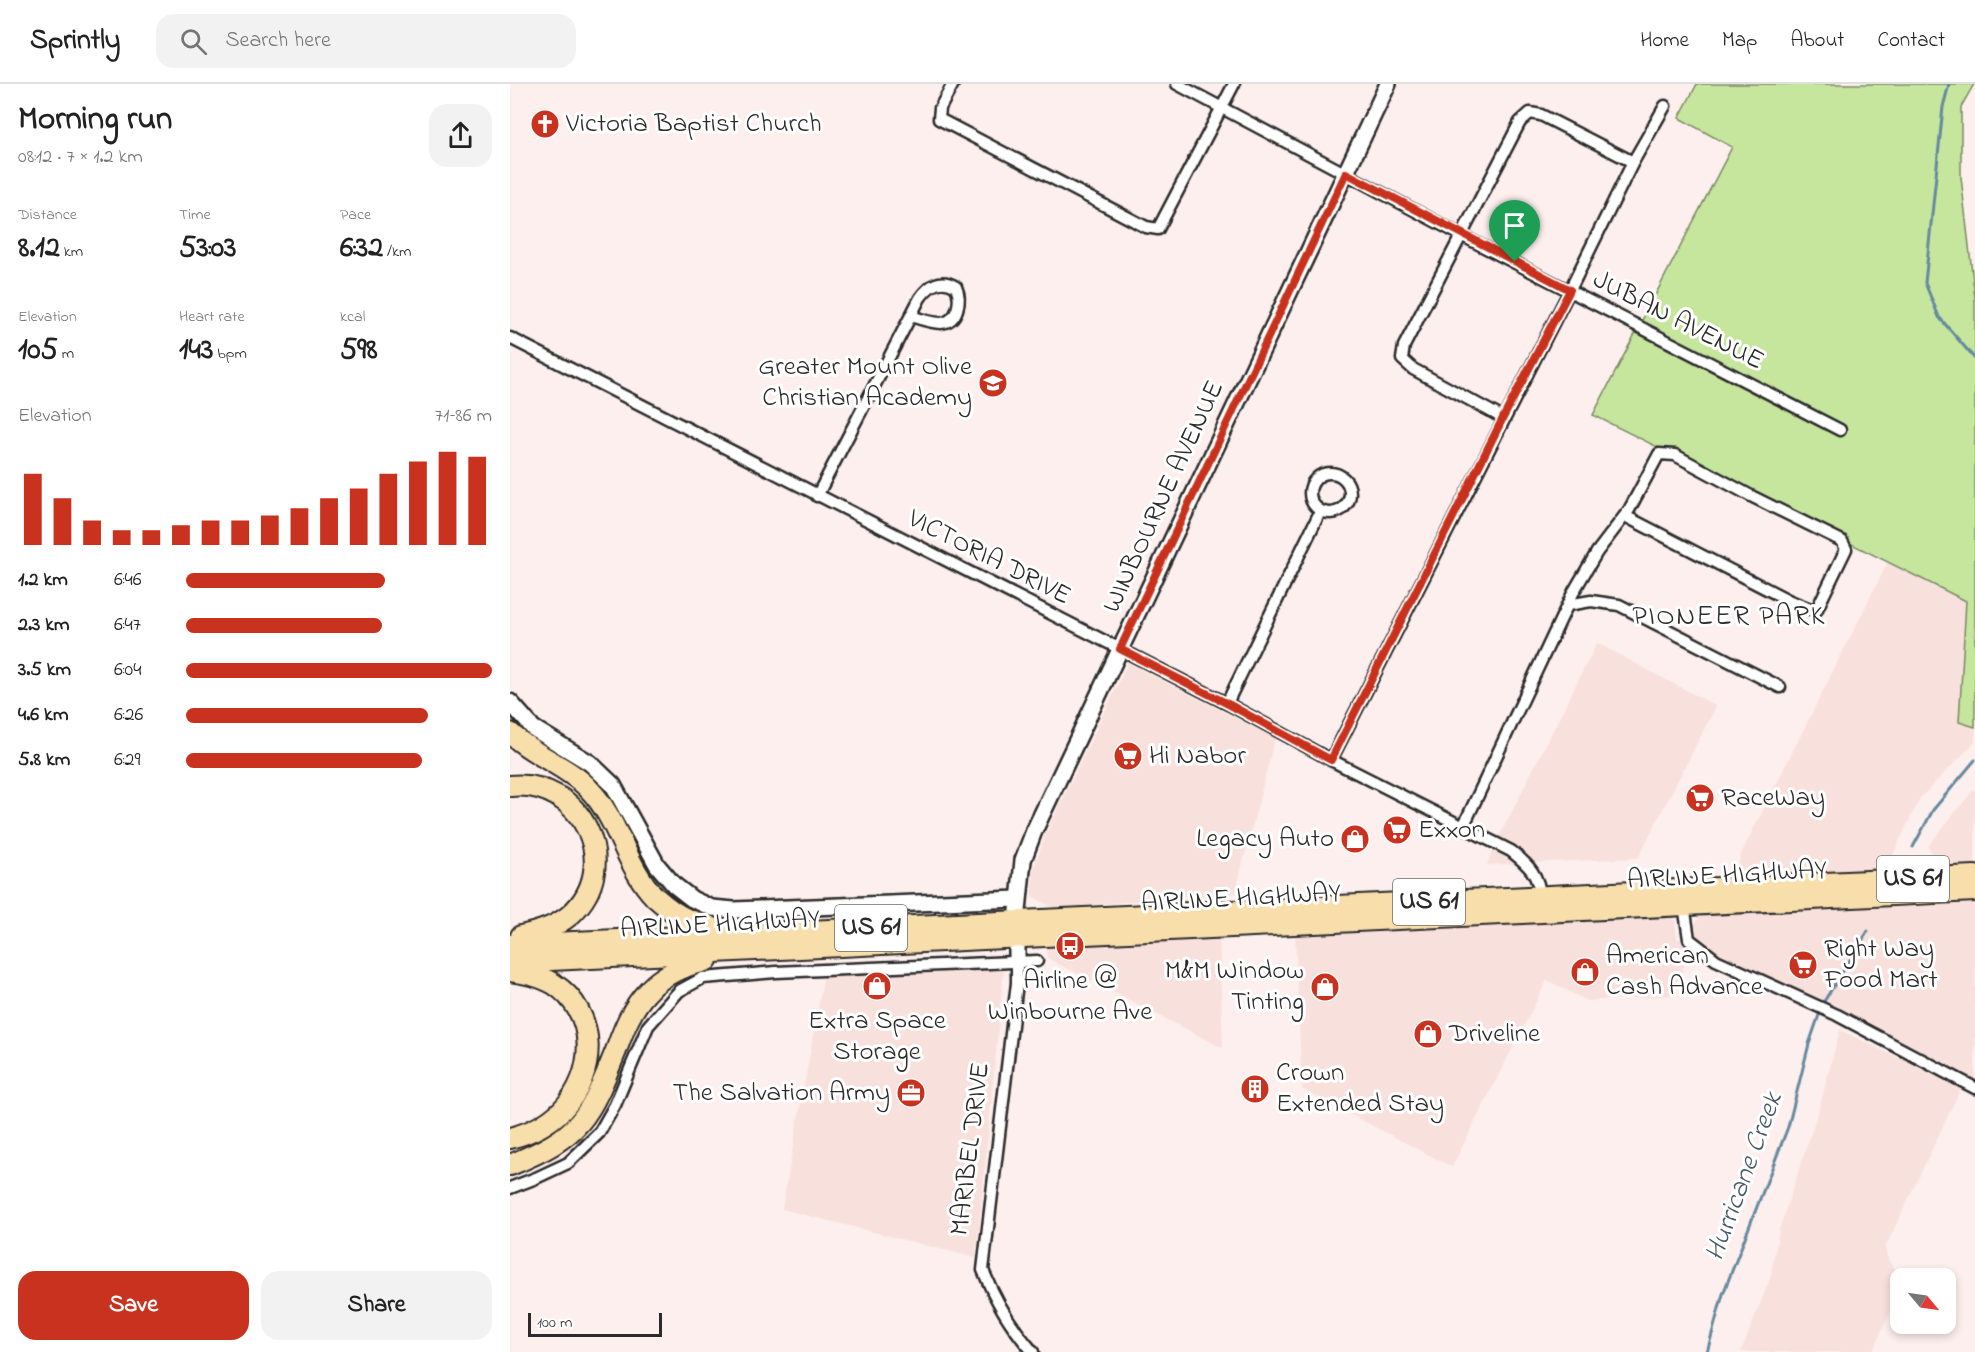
<!DOCTYPE html>
<meta charset="utf-8">
<style>
:root{--surface:#fff;--page:#f2f2f2;--text:#222;--muted:#767676;--line:#e0e0e0;--accent:#c8321e}
body{margin:0;font-family:"Indie Flower",sans-serif;background:var(--page);color:var(--text);height:100vh;display:flex;flex-direction:column;font-size:22px;white-space:nowrap}
*{box-sizing:border-box;margin:0}
p{font-size:20px;color:var(--muted)}
.icon{flex:none;width:33px;height:33px;fill:none;stroke:currentColor;stroke-width:2;stroke-linecap:round;stroke-linejoin:round}
.map{position:relative;flex:1;overflow:hidden}
.sheet{display:flex;flex-direction:column;background:var(--surface);width:510px}
.sheet>*{flex:none}
.needle{width:39px;rotate:119deg}
.fabs{position:absolute;left:1380px;top:1184px;display:grid;gap:12px}
.fabs a{display:grid;place-items:center;width:66px;height:66px;border-radius:12px;background:var(--surface);box-shadow:0 3px 9px #0003;font-size:30px}
.scale{position:absolute;left:18px;bottom:15px;width:134px;box-sizing:border-box;padding-left:6px;border:3px solid #2b2b2b;border-top:0;font-size:16px;line-height:21px;white-space:nowrap;color:#2b2b2b;-webkit-text-stroke:4px #fff;paint-order:stroke}
.pin{position:absolute;display:grid;place-items:center;width:51px;height:51px;color:#fff;margin:-62px -26px;border-radius:50% 50% 50% 0;rotate:-45deg;box-shadow:0 0 6px #0007}
.pin .icon{rotate:45deg}
.round{display:grid;place-items:center;flex:none;width:63px;height:63px;border-radius:18px;background:var(--page)}
.headline{display:flex;align-items:center;justify-content:space-between;height:102px;padding:0 18px}
h1{font-size:33px;font-weight:800;line-height:45px}
.figures{display:grid;grid-template-columns:repeat(3,1fr);gap:9px;height:102px;padding:6px 18px}
.figures div{display:grid;align-content:center}
.figures b{font-size:30px;font-weight:800}
.figures small{font-size:16px;font-weight:400}
.figures p{font-size:16px}
.chart{height:168px;padding:12px 18px}
.chart p{display:flex;justify-content:space-between}
.chart svg{width:100%;height:108px;margin-top:6px;stroke:var(--accent);stroke-width:6}
.button{display:flex;gap:12px;margin-top:auto;padding:12px 18px}
.button a{flex:1;height:69px;border-radius:18px;background:var(--accent);color:#fff;font-size:24px;font-weight:800;line-height:69px;text-align:center}
.button a+a{background:var(--page);color:var(--text)}
ul{padding:0 18px;list-style:none;font-size:20px}
li{display:grid;grid-template-columns:96px 72px 1fr;align-items:center;height:45px}
li i{height:15px;border-radius:8px;background:var(--accent)}
header{display:flex;align-items:center;gap:36px;box-sizing:border-box;height:84px;padding:0 30px;background:var(--surface);border-bottom:2px solid var(--line)}
header strong{font-size:28px}
nav{display:flex;gap:33px;margin-inline-start:auto;font-size:21px}
.search{width:420px;height:54px;background:var(--page);display:flex;align-items:center;gap:15px;box-sizing:border-box;padding:0 21px;border-radius:18px;color:var(--muted);font-size:22px}
main{display:flex;flex:1;min-height:0}
.map>svg:first-child{display:block}
</style>
<header>
<strong>Sprintly</strong>
<div class="search"><svg class="icon" aria-label="search" viewBox="0 0 24 24"><circle cx="10" cy="10" r="6"/><path d="M15 15l6 6"/></svg>Search here</div>
<nav><a>Home</a><a>Map</a><a>About</a><a>Contact</a></nav>
</header>
<main>
<section class="sheet">
<div class="headline"><div><h1>Morning run</h1><p>08:12 · 7 × 1.2 km</p></div><a class="round"><svg class="icon" aria-label="share" viewBox="0 0 24 24"><path d="M12 15V3M7 8l5-5 5 5M5 13v7h14v-7"/></svg></a></div>
<div class="figures">
<div><p>Distance</p><b>8.12<small> km</small></b></div>
<div><p>Time</p><b>53:03</b></div>
<div><p>Pace</p><b>6:32<small> /km</small></b></div>
</div>
<div class="figures">
<div><p>Elevation</p><b>105<small> m</small></b></div>
<div><p>Heart rate</p><b>143<small> bpm</small></b></div>
<div><p>kcal</p><b>598</b></div>
</div>
<div class="chart"><p><span>Elevation</span>71–86 m</p>
<svg viewBox="0 0 160 44" preserveAspectRatio="none"><path d="M5 44V15M15 44V25M25 44V34M35 44V38M45 44V38M55 44V36M65 44V34M75 44V34M85 44V32M95 44V29M105 44V25M115 44V21M125 44V15M135 44V10M145 44V6M155 44V8"/></svg>
</div>
<ul>
<li><b>1.2 km</b>6:46<i style="width:65%"></i></li>
<li><b>2.3 km</b>6:47<i style="width:64%"></i></li>
<li><b>3.5 km</b>6:04<i style="width:100%"></i></li>
<li><b>4.6 km</b>6:26<i style="width:79%"></i></li>
<li><b>5.8 km</b>6:29<i style="width:77%"></i></li>
</ul>
<div class="button"><a>Save</a><a>Share</a></div>
</section>
<div class="map">
<svg width="1465" height="1268" viewBox="0 0 1465 1268">
<rect width="100%" height="100%" fill="#fdefed"/>
<filter id="ink" filterUnits="userSpaceOnUse"><feTurbulence type="fractalNoise" baseFrequency=".0167" numOctaves="2"/><feDisplacementMap in="SourceGraphic" scale="12" xChannelSelector="R" yChannelSelector="G"/><feConvolveMatrix kernelMatrix="1 2 1 2 8 2 1 2 1" color-interpolation-filters="sRGB"/></filter>
<g filter="url(#ink)">
<g fill="#f8e0dc">
<path d="M1378,478L1457,518L1449,637L1465,643V658L1410,714L1376,785L1225,795L1231,770Z"/>
<path d="M1087,559L1206,622L1128,774L977,781L989,753Z"/>
<path d="M618,579L765,654L725,809L544,824L522,812L523,787L535,752Z"/>
<path d="M1465,704V783L1430,785L1418,762Z"/>
<path d="M1465,816V996L1216,874L1191,856L1185,848L1183,842L1190,833L1199,830Z"/>
<path d="M1164,831L1167,854L1181,863L1163,911L1077,917L1037,896L942,1083L792,1005L785,849Z"/>
<path d="M709,852L713,964L537,874L536,863Z"/>
<path d="M494,885L466,1174L272,1125L314,891Z"/>
<path d="M1330,946L1451,1004L1375,1164L1378,1176L1391,1194L1390,1207L1362,1268H1231L1260,1195L1269,1146L1309,1025Z"/>
</g>
<path fill="#c6e69e" stroke="#788864" stroke-width="1.5" d="M1187,0H1464L1451,23V93L1465,214V643L1449,638L1456,517L1083,331L1222,63L1169,34Z"/>
<g fill="none" stroke-linecap="round" stroke-linejoin="round">
<g stroke="#65899f" stroke-width="3">
<path d="M1439,0L1433,23L1415,199L1429,233L1465,275"/>
<path d="M1403,763L1423,726L1465,676"/>
<path d="M1313,919L1358,847"/>
<path d="M1197,1268L1213,1210L1278,1043L1299,960L1309,931"/>
</g>
<g stroke="#2b2b2b" stroke-width="15">
<g id="street">
<path d="M443,0L430,24L429,35L636,143L648,145L724,0"/>
<path d="M667,0L951,151L1330,346"/>
<path d="M0,254L720,621L821,676L1001,767C1020,782 1028,790 1031,815"/>
<path d="M993,334L903,285L892,275L894,262L1010,38L1020,29L1031,31L1123,78"/>
<circle cx="820" cy="409" r="20"/>
<path d="M307,412L410,214C419,201 431,193 446,203C452,216 448,238 431,239C421,239 410,235 401,232"/>
<path d="M1058,521L1081,517L1109,521L1270,603"/>
<path d="M717,619L810,428"/>
<path d="M821,676L1060,206L1123,78L1155,22"/>
<path d="M953,743L1064,507L1087,468L1119,426L1149,370L1165,371L1241,412L1332,457L1336,465L1306,527L1280,517L1115,432"/>
<path d="M1174,821L1179,855L1206,876L1327,931L1465,1004"/>
<path d="M507,878V899L473,1186C485,1216 501,1243 523,1268"/>
<path d="M0,1104L26,1094L58,1079L89,1049L105,1021L138,942L169,907L193,894L266,888L527,877"/>
</g>
</g>
<g stroke="#2b2b2b" stroke-width="20">
<g id="secondary">
<path d="M0,618L23,644L80,679L103,701L147,781L164,801L182,815L202,824L224,826L508,815"/>
<path d="M507,878V837L513,776L524,747L878,0"/>
</g>
</g>
<g stroke="#2b2b2b" stroke-width="24">
<g id="highway">
<path d="M0,649C24,672 57,682 78,704C109,735 115,782 145,813C155,822 166,831 179,836C191,840 202,842 212,849"/>
<path d="M0,702C71,694 115,782 60,831C46,843 28,848 11,852"/>
<path d="M0,861L1465,792"/>
<path d="M0,878L1465,807"/>
<path d="M0,887C15,889 31,892 44,900C88,929 87,990 52,1026C38,1040 20,1049 0,1054"/>
<path d="M0,1081C72,1052 79,1034 107,964C114,944 122,924 137,908C147,896 161,888 175,883C182,880 191,879 197,876"/>
</g>
</g>
<use href="#street" stroke="#fff" stroke-width="10"/>
<use href="#secondary" stroke="#fff" stroke-width="15"/>
<use href="#highway" stroke="#f8deab" stroke-width="20"/>
</g>
</g>
<g fill="none" stroke-linecap="round" stroke-linejoin="round" filter="url(#ink)">
<g stroke="#fff" stroke-width="12">
<path id="route" d="M836,89L1060,206L993,334L821,676L720,621L610,565Z"/>
</g>
<use href="#route" stroke="#c8321e" stroke-width="8"/>
</g>
<defs>
<g id="church-disc" transform="scale(1.5)"><circle r="9.5" fill="#c8321e" stroke="#fff"/><path d="M-1.2-6h2.4v3.5h3.3v2.4h-3.3V6h-2.4V-.1h-3.3v-2.4h3.3Z" fill="#fff"/></g>
<g id="school-disc" transform="scale(1.5)"><circle r="9.5" fill="#c8321e" stroke="#fff"/><path d="M0-5L7-2L0 1L-7-2ZM-4 1L0 2.5L4 1V4Q0 6-4 4Z" fill="#fff"/></g>
<g id="supermarket-disc" transform="scale(1.5)"><circle r="9.5" fill="#c8321e" stroke="#fff"/><path d="M-6-5.5h2.5l.6 2H6L4.5 2H-2.5L-4.4-4H-6ZM-1.5 3.2a1.3 1.3 0 1 0 .1 0ZM3 3.2a1.3 1.3 0 1 0 .1 0Z" fill="#fff"/></g>
<g id="shop-disc" transform="scale(1.5)"><circle r="9.5" fill="#c8321e" stroke="#fff"/><path d="M-5-2.5h2.3a2.7 3.5 0 0 1 5.4 0H5L5.5 6h-11ZM-1.5-2.5h3a1.5 2.3 0 0 0-3 0Z" fill="#fff"/></g>
<g id="bus-disc" transform="scale(1.5)"><circle r="9.5" fill="#c8321e" stroke="#fff"/><path d="M-5-6H5V4H4V6H2V4H-2V6H-4V4H-5ZM-3.5-4V0h7V-4ZM-3.5 1.2v1.5H-2V1.2ZM2 1.2v1.5H3.5V1.2Z" fill="#fff"/></g>
<g id="building-disc" transform="scale(1.5)"><circle r="9.5" fill="#c8321e" stroke="#fff"/><path d="M-4-6H4V6H1V3H-1V6H-4ZM-2.5-4.3h1.7v1.8h-1.7ZM.8-4.3h1.7v1.8H.8ZM-2.5-1h1.7V.8h-1.7ZM.8-1h1.7V.8H.8Z" fill="#fff"/></g>
<g id="office-disc" transform="scale(1.5)"><circle r="9.5" fill="#c8321e" stroke="#fff"/><path d="M-6-3h4V-5.5h4V-3h4V5H-6ZM-1-4.5V-3h2v-1.5ZM-6 0V1H6V0Z" fill="#fff"/></g>
</defs>
<g fill-rule="evenodd">
<use href="#church-disc" x="35" y="40"/>
<use href="#school-disc" x="483" y="299"/>
<use href="#supermarket-disc" x="618" y="672"/>
<use href="#supermarket-disc" x="1190" y="714"/>
<use href="#supermarket-disc" x="887" y="746"/>
<use href="#shop-disc" x="845" y="755"/>
<use href="#bus-disc" x="560" y="862"/>
<use href="#supermarket-disc" x="1293" y="881"/>
<use href="#shop-disc" x="1075" y="888"/>
<use href="#shop-disc" x="367" y="902"/>
<use href="#shop-disc" x="815" y="903"/>
<use href="#shop-disc" x="918" y="950"/>
<use href="#building-disc" x="745" y="1005"/>
<use href="#office-disc" x="401" y="1009"/>
</g>
<g text-anchor="middle" dominant-baseline="central" stroke-width="6" stroke-linejoin="round" paint-order="stroke">
<g fill="#fff" stroke="#6b6b6b" stroke-width="1.5">
<rect x="1367" y="772" width="72" height="46" rx="4.5"/>
<rect x="883" y="795" width="72" height="46" rx="4.5"/>
<rect x="325" y="821" width="72" height="46" rx="4.5"/>
</g>
<g font-size="26" font-weight="bold" fill="#2b2b2b">
<text x="1403" y="795">US 61</text>
<text x="919" y="818">US 61</text>
<text x="361" y="844">US 61</text>
</g>
<g font-size="27" fill="#2b2b2b" stroke="#fff" text-anchor="start">
<text x="56" y="40">Victoria Baptist Church</text>
<text x="462" y="283" text-anchor="end">Greater Mount Olive<tspan x="462" dy="31">Christian Academy</tspan></text>
<text x="639" y="672">Hi Nabor</text>
<text x="1211" y="714">RaceWay</text>
<text x="908" y="746">Exxon</text>
<text x="824" y="755" text-anchor="end">Legacy Auto</text>
<text x="1314" y="865">Right Way<tspan x="1314" dy="31">Food Mart</tspan></text>
<text x="1096" y="872">American<tspan x="1096" dy="31">Cash Advance</tspan></text>
<text x="794" y="887" text-anchor="end">M&amp;M Window<tspan x="794" dy="31">Tinting</tspan></text>
<text x="560" y="897" text-anchor="middle">Airline @<tspan x="560" dy="31">Winbourne Ave</tspan></text>
<text x="367" y="937" text-anchor="middle">Extra Space<tspan x="367" dy="31">Storage</tspan></text>
<text x="939" y="950">Driveline</text>
<text x="766" y="989">Crown<tspan x="766" dy="31">Extended Stay</tspan></text>
<text x="380" y="1009" text-anchor="end">The Salvation Army</text>
</g>
<g font-size="27" fill="#2b2b2b" stroke="#fff">
<text transform="translate(1168 237) rotate(27)">JUBAN AVENUE</text>
<text transform="translate(654 413) rotate(-65)">WINBOURNE AVENUE</text>
<text transform="translate(479 474) rotate(27)">VICTORIA DRIVE</text>
<text transform="translate(1217 792) rotate(-3)">AIRLINE HIGHWAY</text>
<text transform="translate(731 815) rotate(-3)">AIRLINE HIGHWAY</text>
<text transform="translate(210 841) rotate(-3)">AIRLINE HIGHWAY</text>
<text transform="translate(461 1065) rotate(-83)">MARIBEL DRIVE</text>
</g>
<g font-size="28" letter-spacing="1.5" fill="#2b2b2b" stroke="#fff">
<text x="1219" y="533">PIONEER PARK</text>
</g>
<g font-size="28" font-style="italic" fill="#485a65" stroke="#fff">
<text transform="translate(1235 1093) rotate(-70)">Hurricane Creek</text>
</g>
</g>
</svg>
<div class="fabs">
<a><svg class="needle" viewBox="-14 -14 28 28"><path d="M0-13l5 13h-10z" fill="#e53935"/><path d="M0 13l5-13h-10z" fill="#767676"/></svg></a>
</div>
<div class="scale">100 m</div>
<div class="pin" style="left:1005px;top:178px;background:#1e9e55"><svg class="icon" aria-label="arrive" viewBox="0 0 24 24"><path d="M6 21V4h12l-3 4 3 4H6"/></svg></div>
</div>
</main>
